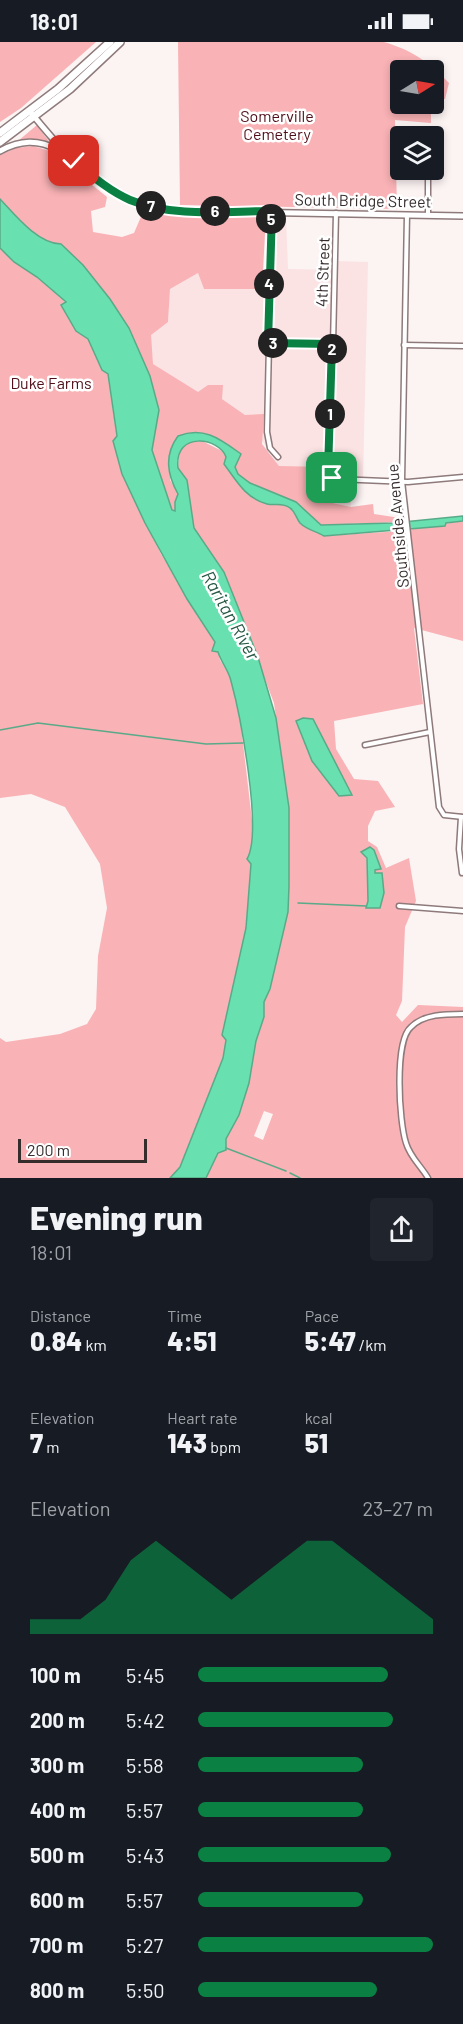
<!DOCTYPE html>
<meta charset="utf-8">
<style>
:root{--surface:#171b24;--page:#20242c;--text:#f1f3f6;--muted:#9ea1a6;--accent:#0b8043}
body{margin:0;font-family:Barlow,sans-serif;background:var(--page);color:var(--text);height:100vh;display:flex;flex-direction:column;font-size:22px;white-space:nowrap}
*{box-sizing:border-box;margin:0}
p{font-size:20px;color:var(--muted)}
.icon{flex:none;width:33px;height:33px;fill:none;stroke:currentColor;stroke-width:2;stroke-linecap:round;stroke-linejoin:round}
.map{position:relative;height:1136px;overflow:hidden}
.drawer{display:flex;flex-direction:column;background:var(--surface);flex:1}
.drawer>*{flex:none}
.needle{width:39px;rotate:79deg}
.tools{position:absolute;left:390px;top:18px;display:grid;gap:12px}
.tools a{display:grid;place-items:center;width:54px;height:54px;border-radius:6px;background:var(--surface);box-shadow:0 3px 9px #0003;font-size:30px}
.scale{position:absolute;left:18px;bottom:15px;width:129px;box-sizing:border-box;padding-left:6px;border:3px solid #352c2c;border-top:0;font-size:16px;line-height:21px;white-space:nowrap;color:#352c2c;-webkit-text-stroke:4px #fff;paint-order:stroke}
.pin{position:absolute;display:grid;place-items:center;width:51px;height:51px;color:#fff;margin:-26px;border-radius:12px;box-shadow:0 3px 9px #0006}
.km{position:absolute;width:30px;height:30px;margin:-15px;border-radius:50%;background:#222;color:#fff;font-size:16px;line-height:30px;text-align:center}
.round{display:grid;place-items:center;flex:none;width:63px;height:63px;border-radius:6px;background:var(--page)}
.headline{display:flex;align-items:center;justify-content:space-between;height:102px;padding:0 30px}
h1{font-size:33px;font-weight:800;line-height:45px}
.stats{display:grid;grid-template-columns:repeat(3,1fr);gap:9px;height:102px;padding:6px 30px}
.stats div{display:grid;align-content:center}
.stats b{font-size:26px;font-weight:800}
.stats small{font-size:16px;font-weight:400}
.stats p{font-size:16px}
.chart{height:168px;padding:12px 30px}
.chart p{display:flex;justify-content:space-between}
.chart svg{width:100%;height:108px;margin-top:6px;fill:var(--accent);opacity:.7}
ul{padding:0 30px;list-style:none;font-size:20px}
li{display:grid;grid-template-columns:96px 72px 1fr;align-items:center;height:45px}
li i{height:15px;border-radius:8px;background:var(--accent)}
.status{display:flex;justify-content:space-between;align-items:center;height:42px;padding:0 30px;background:var(--surface);direction:ltr}
.status svg{height:16px;fill:currentColor}
.map>svg:first-child{display:block}
</style>
<div class="status"><b>18:01</b><svg viewBox="0 0 49 12"><path d="M0 12V9h3v3zM5 12V6h3v6zM10 12V3h3v9zM15 12V0h3v12zM26 1h20v11H26zM47 4h2v5h-2z"/></svg></div>
<div class="map">
<svg width="463" height="1136" viewBox="0 0 463 1136">
<rect width="100%" height="100%" fill="#fcf3f3"/>
<path fill="#fbe2e3" d="M277,175L286,176L288,227L334,228V219L368,220L363,437H349L351,465L308,456V438L279,424L245,373L222,357V343L198,351L153,322L150,292L168,280L170,247L198,231L204,247H273Z"/>
<g fill="#f9b2b5" fill-rule="evenodd">
<path d="M0,0H96L21,66L0,80Z"/>
<path d="M178,0H384C411,8 430,20 449,41L445,57H434V28H400V62H431V81L395,78L397,167L180,163Z"/>
<path d="M37,83L50,101L35,97L18,99Z"/>
<path d="M33,104L50,109L107,155L105,165L91,169L93,190L122,195L134,191L143,170L266,173L262,247H204L198,231L170,247L168,280L151,293L153,322L198,350L208,343H223L222,357L245,373L264,372L262,402L279,424L325,425V439L308,438L309,456L351,465L373,462L374,472L400,476V480L321,483L296,460L250,441L237,432L235,425L241,412C216,395 211,391 178,394L170,438L179,452L175,460L176,469L172,468L152,408L159,368L150,334L110,257L83,223L61,202C38,202 15,173 0,157V113L16,106Z"/>
<path d="M0,206L14,220L37,235L66,261L61,263L76,289L88,297L102,328L108,332L122,432L161,512L216,601L220,618L231,636L241,684L253,787L251,822L246,886L222,993L226,998L223,1016L180,1125L170,1136H0V996L6,1000L60,992L87,982L96,967L98,914L107,866L100,822L65,765L31,752L0,756Z"/>
<path d="M196,399L204,400L224,410C231,433 243,453 267,461C275,464 281,460 289,465C295,469 296,476 300,480C307,488 316,489 324,494L401,489L463,479V599L414,586L423,662L334,679L336,707L354,737L378,739L395,765L375,769L368,784V799L377,805L386,826L409,816L416,859L405,885L402,959L396,973L402,980L418,963L463,965V1136H206L218,1111L226,1108V1097L239,1073L249,1041L256,999L264,975V960L270,947L288,870L289,766L274,661L224,530L194,486L187,438L178,426L180,407L184,402ZM264,1069L273,1072L263,1098L254,1094Z"/>
</g>
<g fill="#68e0b0" stroke="#59aa88" stroke-width="1.5">
<path d="M0,157C15,173 38,202 61,202L83,223L110,257L129,286L150,334L159,368L152,408L172,468L175,469V460L178,452C167,432 164,413 178,394C204,384 220,397 241,412L235,425L238,432L250,441L296,460L321,483L393,481L463,474V479L446,481L445,484L324,494C316,489 307,488 300,481C296,476 295,469 290,466C282,460 275,464 267,462C245,456 236,438 224,422L226,415C220,396 174,388 178,426L187,438L194,486L224,530L258,615L276,676L289,766V844L288,870L270,947L264,960V975L256,999L249,1041L239,1073L226,1097V1108L218,1111L206,1136H170L180,1125L223,1016L226,998L222,993L246,886L251,822L247,817C263,790 240,672 231,639C229,629 221,620 218,610L212,609L215,600L187,557L145,481L122,432L113,399L117,394L108,332L102,328L88,297L76,289L61,263L66,260L37,235L14,220L0,206Z"/>
<path d="M303,676L313,677L352,753L339,754L312,719L296,679Z"/>
<path d="M370,805L374,808L381,827L375,828V831H382L384,851L380,866H366L368,859L367,816L361,810Z"/>
</g>
<g fill="none" stroke-linecap="round" stroke-linejoin="round">
<g stroke="#59aa88" stroke-width="1.5">
<path d="M0,688L38,681L206,702L243,701"/>
<path d="M298,861L366,864"/>
<path d="M226,1106L286,1129"/>
<path d="M290,1131L300,1136"/>
</g>
<g stroke="#8e7a7b" stroke-width="7">
<g id="street">
<path d="M428,94V89"/>
<path d="M272,170L267,390L270,406L278,415"/>
<path d="M336,171L330,434L337,437L408,440L463,435"/>
<path d="M407,173L402,439L439,765L444,773L463,775"/>
<path d="M428,173V128"/>
<path d="M268,301L332,302"/>
<path d="M404,303L463,304"/>
<path d="M365,703L430,690"/>
<path d="M461,775L459,807L462,831"/>
<path d="M399,864L463,869"/>
<path d="M428,1136C421,1124 410,1115 406,1101C399,1080 394,999 411,985C424,972 445,972 463,972"/>
</g>
</g>
<g stroke="#8e7a7b" stroke-width="8">
<g id="secondary">
<path d="M32,72C78,128 111,163 187,169L463,174"/>
<path d="M0,109C20,98 38,97 58,108"/>
</g>
</g>
<g stroke="#8e7a7b" stroke-width="10">
<g id="highway">
<path d="M0,91L58,47L110,0"/>
<path d="M0,100L70,47L120,0"/>
</g>
</g>
<use href="#street" stroke="#fff" stroke-width="4"/>
<use href="#secondary" stroke="#fff" stroke-width="5"/>
<use href="#highway" stroke="#fff" stroke-width="7"/>
</g>
<g fill="none" stroke-linecap="round" stroke-linejoin="round">
<g stroke="#fff" stroke-width="12">
<path id="route" d="M74,119C91,133 109,149 130,158C174,176 226,169 272,169L268,301L332,302L328,429L332,436"/>
</g>
<use href="#route" stroke="#0b8043" stroke-width="8"/>
</g>
<g text-anchor="middle" dominant-baseline="central" stroke-width="5" stroke-linejoin="round" paint-order="stroke">
<g font-size="16" fill="#4f0e1a" stroke="#fff">
<text x="277" y="73">Somerville<tspan x="277" dy="18">Cemetery</tspan></text>
<text x="51" y="340">Duke Farms</text>
</g>
<g font-size="16" fill="#352c2c" stroke="#fff">
<text transform="translate(363 158) rotate(1)">South Bridge Street</text>
<text transform="translate(322 230) rotate(-88)">4th Street</text>
<text transform="translate(397 484) rotate(-95)">Southside Avenue</text>
</g>
<g font-size="18" font-style="italic" fill="#275844" stroke="#fff">
<text transform="translate(231 573) rotate(61)">Raritan River</text>
</g>
</g>
</svg>
<div class="tools">
<a><svg class="needle" viewBox="-14 -14 28 28"><path d="M0-13l5 13h-10z" fill="#e53935"/><path d="M0 13l5-13h-10z" fill="#9ea1a6"/></svg></a>
<a><svg class="icon" aria-label="layers" viewBox="0 0 24 24"><path d="M12 4l9 5-9 5-9-5zM3 14l9 5 9-5"/></svg></a>
</div>
<div class="scale">200 m</div>
<div class="pin" style="left:332px;top:436px;background:#1e9e55"><svg class="icon" aria-label="arrive" viewBox="0 0 24 24"><path d="M6 21V4h12l-3 4 3 4H6"/></svg></div>
<div class="pin" style="left:74px;top:119px;background:#d93025"><svg class="icon" aria-label="check" viewBox="0 0 24 24"><path d="M5 12l5 5 9-10"/></svg></div>
<b class="km" style="left:330px;top:372px">1</b>
<b class="km" style="left:332px;top:307px">2</b>
<b class="km" style="left:273px;top:301px">3</b>
<b class="km" style="left:269px;top:242px">4</b>
<b class="km" style="left:271px;top:177px">5</b>
<b class="km" style="left:215px;top:169px">6</b>
<b class="km" style="left:151px;top:164px">7</b>
</div>
<section class="drawer">
<div class="headline"><div><h1>Evening run</h1><p>18:01</p></div><a class="round"><svg class="icon" aria-label="share" viewBox="0 0 24 24"><path d="M12 15V3M7 8l5-5 5 5M5 13v7h14v-7"/></svg></a></div>
<div class="stats">
<div><p>Distance</p><b>0.84<small> km</small></b></div>
<div><p>Time</p><b>4:51</b></div>
<div><p>Pace</p><b>5:47<small> /km</small></b></div>
</div>
<div class="stats">
<div><p>Elevation</p><b>7<small> m</small></b></div>
<div><p>Heart rate</p><b>143<small> bpm</small></b></div>
<div><p>kcal</p><b>51</b></div>
</div>
<div class="chart"><p><span>Elevation</span>23–27 m</p>
<svg viewBox="0 0 160 44" preserveAspectRatio="none"><path d="M0 44V38L10 38L20 38L30 30L40 14L50 6L60 14L70 22L80 30L90 22L100 14L110 6L120 6L130 14L140 22L150 30L160 38V44z"/></svg>
</div>
<ul>
<li><b>100 m</b>5:45<i style="width:81%"></i></li>
<li><b>200 m</b>5:42<i style="width:83%"></i></li>
<li><b>300 m</b>5:58<i style="width:70%"></i></li>
<li><b>400 m</b>5:57<i style="width:70%"></i></li>
<li><b>500 m</b>5:43<i style="width:82%"></i></li>
<li><b>600 m</b>5:57<i style="width:70%"></i></li>
<li><b>700 m</b>5:27<i style="width:100%"></i></li>
<li><b>800 m</b>5:50<i style="width:76%"></i></li>
</ul>
</section>
